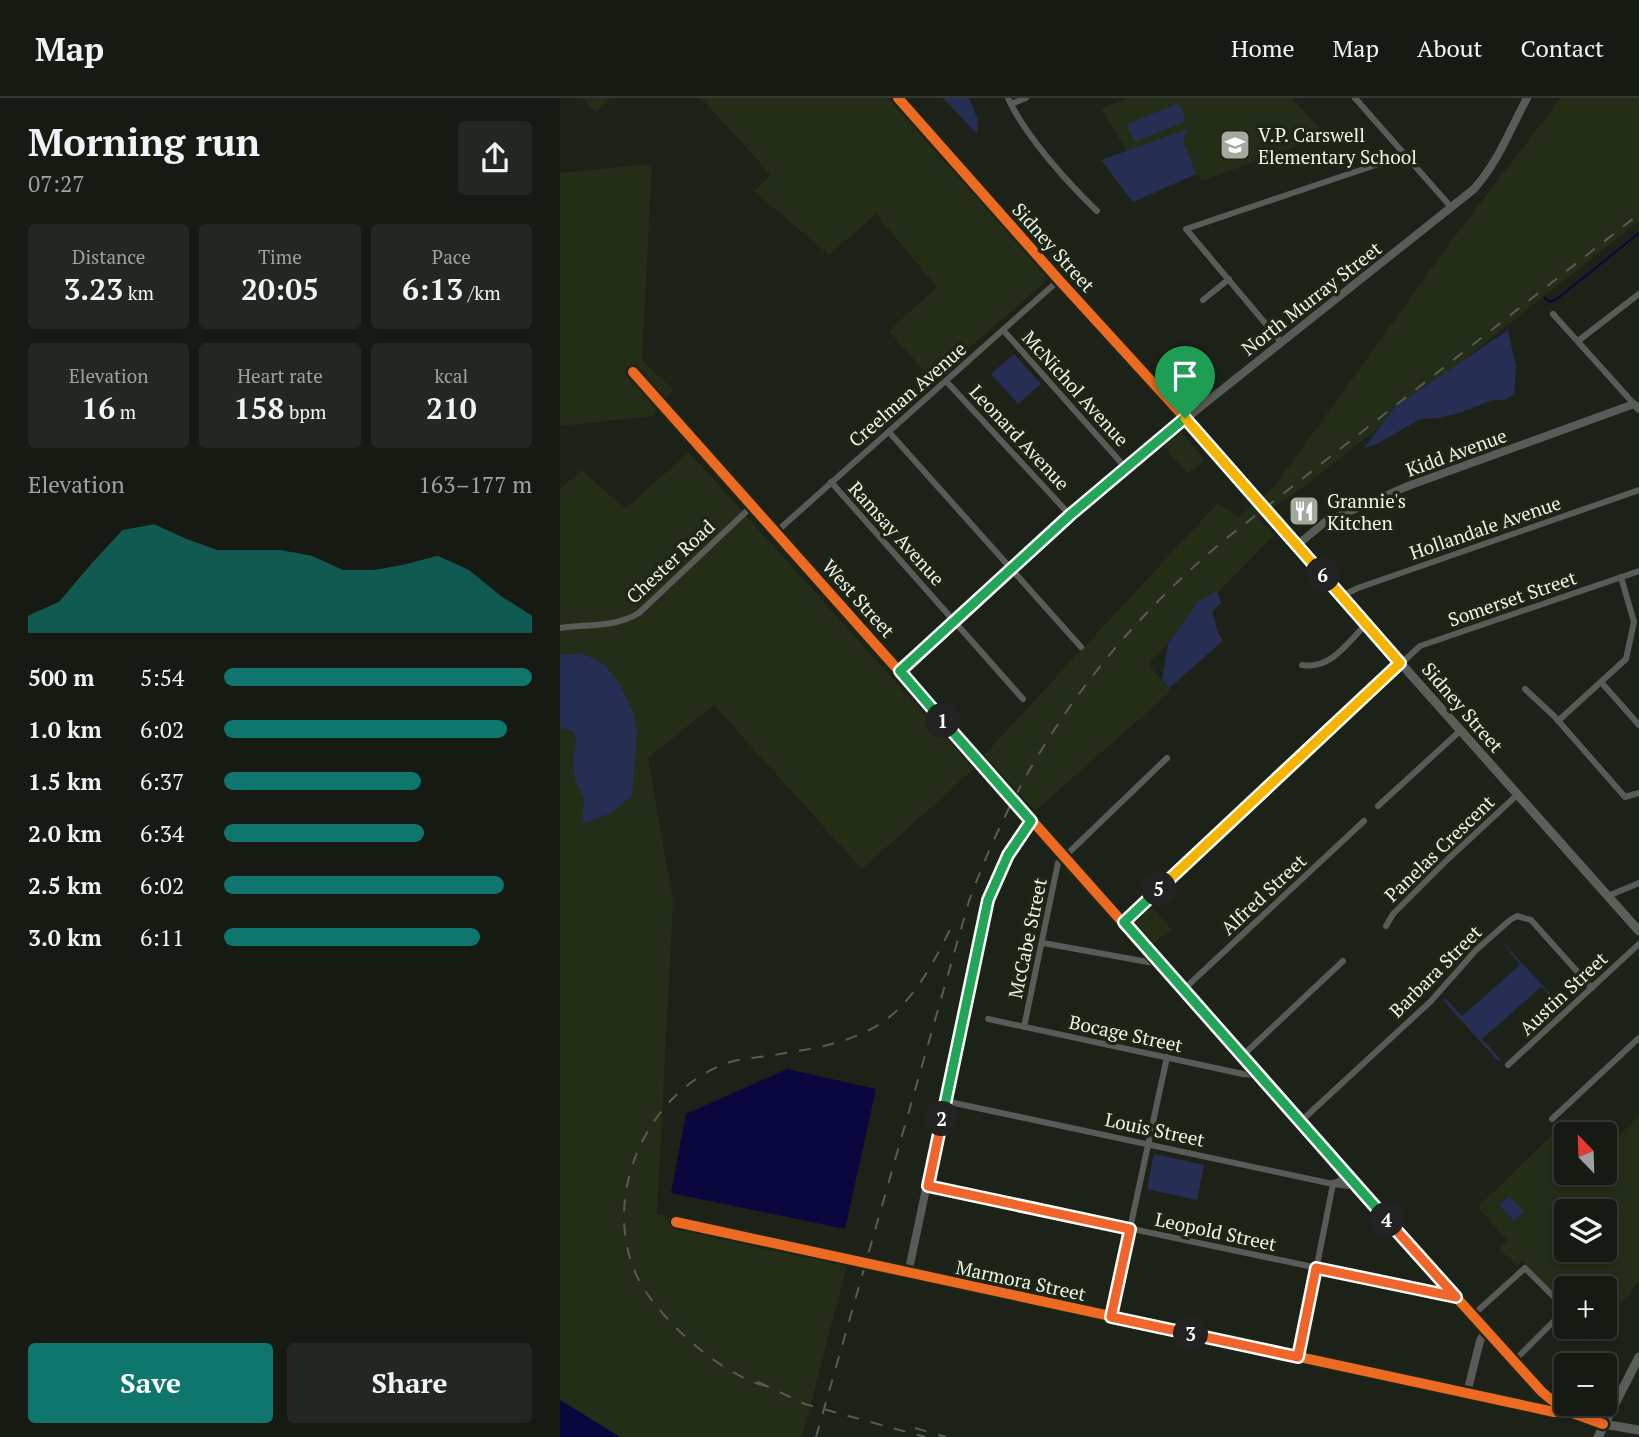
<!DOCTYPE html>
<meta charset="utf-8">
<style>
:root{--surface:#161a13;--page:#232721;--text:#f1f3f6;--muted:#9ea1a0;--line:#353833;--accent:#0f766e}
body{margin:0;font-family:"PT Serif",serif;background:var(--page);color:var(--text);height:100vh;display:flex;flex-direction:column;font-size:26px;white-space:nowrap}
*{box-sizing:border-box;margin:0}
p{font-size:23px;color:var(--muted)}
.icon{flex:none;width:38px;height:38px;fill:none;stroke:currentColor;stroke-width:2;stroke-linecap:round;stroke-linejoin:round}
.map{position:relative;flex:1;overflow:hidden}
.details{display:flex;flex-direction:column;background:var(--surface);width:560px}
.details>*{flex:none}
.needle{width:46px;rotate:337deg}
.tools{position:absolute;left:994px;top:1024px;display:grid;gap:14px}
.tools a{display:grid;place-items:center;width:63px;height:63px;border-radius:7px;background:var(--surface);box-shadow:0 4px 10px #0003,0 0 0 2px var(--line);font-size:35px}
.pin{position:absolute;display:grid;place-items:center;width:60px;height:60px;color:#fff;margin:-72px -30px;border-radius:50% 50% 50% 0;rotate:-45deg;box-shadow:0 0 7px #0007}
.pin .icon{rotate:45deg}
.km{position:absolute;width:35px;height:35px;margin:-18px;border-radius:50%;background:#222;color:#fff;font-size:19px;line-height:35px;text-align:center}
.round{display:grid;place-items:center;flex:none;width:74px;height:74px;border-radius:7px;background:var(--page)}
.headline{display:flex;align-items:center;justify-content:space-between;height:119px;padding:0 28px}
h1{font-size:38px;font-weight:700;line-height:52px}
.stats{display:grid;grid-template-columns:repeat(3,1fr);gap:10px;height:119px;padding:7px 28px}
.stats div{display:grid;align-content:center;border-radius:7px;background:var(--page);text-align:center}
.stats b{font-size:30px;font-weight:700}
.stats small{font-size:19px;font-weight:400}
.stats p{font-size:19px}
.chart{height:196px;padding:14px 28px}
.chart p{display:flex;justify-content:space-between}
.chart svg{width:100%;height:126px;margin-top:7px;fill:var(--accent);opacity:.7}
.action{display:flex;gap:14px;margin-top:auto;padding:14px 28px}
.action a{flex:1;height:80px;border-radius:7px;background:var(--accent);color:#fff;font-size:28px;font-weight:700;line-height:80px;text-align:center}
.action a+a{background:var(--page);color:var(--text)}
ul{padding:0 28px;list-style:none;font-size:23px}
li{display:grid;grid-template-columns:112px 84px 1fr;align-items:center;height:52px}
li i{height:18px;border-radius:9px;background:var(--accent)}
header{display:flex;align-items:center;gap:42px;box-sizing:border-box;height:98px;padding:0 35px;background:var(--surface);border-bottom:2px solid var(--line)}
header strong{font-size:33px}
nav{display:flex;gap:38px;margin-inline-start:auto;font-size:24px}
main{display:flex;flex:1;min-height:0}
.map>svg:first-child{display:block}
</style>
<header>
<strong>Map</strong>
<nav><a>Home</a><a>Map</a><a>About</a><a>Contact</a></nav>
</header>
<main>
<section class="details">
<div class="headline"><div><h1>Morning run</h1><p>07:27</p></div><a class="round"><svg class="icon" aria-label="share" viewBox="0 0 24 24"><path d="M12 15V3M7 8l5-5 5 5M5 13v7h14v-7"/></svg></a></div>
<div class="stats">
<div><p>Distance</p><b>3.23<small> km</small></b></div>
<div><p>Time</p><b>20:05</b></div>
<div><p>Pace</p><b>6:13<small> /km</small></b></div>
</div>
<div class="stats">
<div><p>Elevation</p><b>16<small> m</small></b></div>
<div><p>Heart rate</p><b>158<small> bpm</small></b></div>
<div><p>kcal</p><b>210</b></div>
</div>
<div class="chart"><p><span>Elevation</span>163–177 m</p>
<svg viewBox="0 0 160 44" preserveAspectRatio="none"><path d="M0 44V38L10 33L20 20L30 8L40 6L50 11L60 15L70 15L80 15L90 17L100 22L110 22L120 20L130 17L140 22L150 31L160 38V44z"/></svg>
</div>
<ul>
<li><b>500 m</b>5:54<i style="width:100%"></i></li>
<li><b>1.0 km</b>6:02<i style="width:92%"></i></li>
<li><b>1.5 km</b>6:37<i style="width:64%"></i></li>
<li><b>2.0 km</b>6:34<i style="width:65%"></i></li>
<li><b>2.5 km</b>6:02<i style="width:91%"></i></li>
<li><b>3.0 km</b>6:11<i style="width:83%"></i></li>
</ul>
<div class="action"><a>Save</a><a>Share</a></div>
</section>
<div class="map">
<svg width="1079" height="1339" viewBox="0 0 1079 1339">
<rect width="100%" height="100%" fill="#1d2219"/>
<g fill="#232d18" fill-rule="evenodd">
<path d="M22,0H51L36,14Z"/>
<path d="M141,0H328L485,177L484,185L372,282L329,233L377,189L316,116L269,157L194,93L211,77Z"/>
<path d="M569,0H732L766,37L642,83L604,40L567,54L541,10Z"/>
<path d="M1001,0H1079V123L750,384L699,420L714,437L588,566L611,593L475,713L424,657L658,405L679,419L715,388L898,134Z"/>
<path d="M92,66L82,262L113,292L92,318L0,328V75Z"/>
<path d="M620,333L645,362L628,376L603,347Z"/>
<path d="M129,354L414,671L302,771L154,607L88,660L113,803L97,1116L287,1167L242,1339H60L0,1302V391L22,372L65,411Z"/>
<path d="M590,807L611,831L593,846L573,824Z"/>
<path d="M1079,1018V1183L1045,1226V1190H1006V1207L963,1163L957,1168L939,1151L947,1142L918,1109L995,1034H1005L1007,1036L1006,1074H1045V1050ZM1006,1113H1045V1152H1006Z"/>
<path d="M1015,1229H1043L1031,1245Z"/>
</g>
<g fill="#262f53">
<path d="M383,0H409L418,22L417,36Z"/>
<path d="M619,5L626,23L574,44L567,26Z"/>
<path d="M628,31L623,43L636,76L573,104L541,62Z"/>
<path d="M948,232L956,269L954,297L944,302H932L900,315L877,320L860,321L817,346L804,350L836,308Z"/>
<path d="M454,256L481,286L458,306L431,276Z"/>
<path d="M657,493L661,505L652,513L658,535L663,543L609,590L602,581L608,546L639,503Z"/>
<path d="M22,555L44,566L58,583L73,614L77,634L72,698L51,715L22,726L24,701L15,681L13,663L16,643L13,633L0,630V557Z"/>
<path d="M940,841L1001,908L981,889L922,941L941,962L938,963L883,902L885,900L902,918L960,867Z"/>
<path d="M594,1056L644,1067L637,1102L587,1091Z"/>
<path d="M949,1098L964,1113L954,1123L939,1107Z"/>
</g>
<g fill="#09073d">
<path d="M227,971L316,991L285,1131L111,1095L126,1016Z"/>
<path d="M0,1302L60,1339H0Z"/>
</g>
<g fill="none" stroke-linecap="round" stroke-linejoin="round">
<path stroke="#09073d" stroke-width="2" d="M984,199L990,204L997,201L1079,135"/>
<g stroke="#595b58" stroke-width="6">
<path d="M448,0C465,38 508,85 537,113"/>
<path d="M795,0L891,109"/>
<path d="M451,6L466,0"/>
<path d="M643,202L669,181"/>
<path d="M993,216L1074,306"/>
<path d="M443,232L565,369"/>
<path d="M1018,243L1079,196"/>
<path d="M721,244L626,131L845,57"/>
<path d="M73,274L340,573"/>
<path d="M386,283L510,417"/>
<path d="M329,334L521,549"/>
<path d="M271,384L463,601"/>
<path d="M216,434L499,182"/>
<path d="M782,498L798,490L1079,392"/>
<path d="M0,530C28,526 54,530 79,515L192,408"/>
<path d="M742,567C770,572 788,545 806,526"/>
<path d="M1041,584L1079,627"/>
<path d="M965,591L994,618L1065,699L1079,695"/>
<path d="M998,623L1066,561L1074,524L1061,479"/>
<path d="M818,708L900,633"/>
<path d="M1048,798L1079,785"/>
<path d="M563,824L860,548L1079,473"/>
<path d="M826,828L833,816L887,762L957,697"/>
<path d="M483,845L599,866"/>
<path d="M623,892L804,723"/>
<path d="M428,921L683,976L697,977"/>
<path d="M464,929L498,765L607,660"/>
<path d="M681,959L783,863"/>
<path d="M948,967L1079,846"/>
<path d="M385,1003L773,1086L798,1089"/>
<path d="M992,1021L1079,940"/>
<path d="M740,1024L871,903L916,852L950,822L957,818L971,822L1032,890"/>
<path d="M368,1088L896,1199"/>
<path d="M116,1124L348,1176"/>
<path d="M913,1217L965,1170L1006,1211"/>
<path d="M551,1219L607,959"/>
<path d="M739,1259L773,1086"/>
<path d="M954,1263L1006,1211"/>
</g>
<g stroke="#595b58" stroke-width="8">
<path d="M967,0C950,32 938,64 914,91L565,369L340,573L471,723L563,824L896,1199L982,1294L1004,1312"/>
<path d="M736,448L765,424L848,388L1074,306L1079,311"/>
<path d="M471,723L448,756L427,802L348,1176L994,1314L1004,1312L1043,1326"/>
<path d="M773,1086L782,1083L783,1072"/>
<path d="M907,1295L920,1243L926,1232"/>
</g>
<g stroke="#5b5e59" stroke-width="9">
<path d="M338,0L1079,833"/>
<path d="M1043,1326L1079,1332"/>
<path d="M1038,1339L1079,1259"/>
</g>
<g stroke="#585c55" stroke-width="2" stroke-dasharray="12 12" stroke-linecap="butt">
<path d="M198,1284L245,1306L365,1339"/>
<path d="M206,1288C161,1277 104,1225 81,1186C38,1109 81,1000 162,967C178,960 196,960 214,957C250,951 288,946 320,926C356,902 375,861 394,824"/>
<path d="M355,1330L386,1339"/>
<path d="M256,1339L409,803C462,658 545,543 663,443L1079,116"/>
</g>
<g stroke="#1d2615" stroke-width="15">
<g id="cycleway">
<path d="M338,0L499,182L625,320"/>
<path d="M73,274L896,1199L982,1294L1004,1312"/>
<path d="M116,1124L994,1314L1004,1312L1043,1326"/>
</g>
</g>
<use href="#cycleway" stroke="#ed6a23" stroke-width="10"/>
</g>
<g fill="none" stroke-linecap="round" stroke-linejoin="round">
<g stroke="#fff" stroke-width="14">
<path id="split-1" d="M383,623L340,573L510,417L625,320"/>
</g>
<g stroke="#fff" stroke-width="14">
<path id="split-2" d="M382,1021L428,802L448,757L471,723L383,623"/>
</g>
<g stroke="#fff" stroke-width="14">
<path id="split-3" d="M382,1021L368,1088L570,1131L551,1219L631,1236"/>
</g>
<g stroke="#fff" stroke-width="14">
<path id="split-4" d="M631,1236L738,1259L756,1170L896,1199L827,1122"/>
</g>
<g stroke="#fff" stroke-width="14">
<path id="split-5" d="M599,791L564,824L827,1122"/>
</g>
<g stroke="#fff" stroke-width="14">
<path id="split-6" d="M599,791L840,565L763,477"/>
</g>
<g stroke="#fff" stroke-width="14">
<path id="split-7" d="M625,320L763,477"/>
</g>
<use href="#split-1" stroke="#22a559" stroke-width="9"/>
<use href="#split-2" stroke="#22a559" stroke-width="9"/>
<use href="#split-3" stroke="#f0652b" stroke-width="9"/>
<use href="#split-4" stroke="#f0652b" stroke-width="9"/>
<use href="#split-5" stroke="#22a559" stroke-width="9"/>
<use href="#split-6" stroke="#f5b400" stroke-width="9"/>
<use href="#split-7" stroke="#f5b400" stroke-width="9"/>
</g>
<defs>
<g id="school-square" transform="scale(1.575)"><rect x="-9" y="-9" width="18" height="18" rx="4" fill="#a4aaa0" stroke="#1d2615"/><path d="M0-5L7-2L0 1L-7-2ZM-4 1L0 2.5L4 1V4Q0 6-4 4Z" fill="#fff"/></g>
<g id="restaurant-square" transform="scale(1.575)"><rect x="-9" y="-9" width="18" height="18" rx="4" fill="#a4aaa0" stroke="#1d2615"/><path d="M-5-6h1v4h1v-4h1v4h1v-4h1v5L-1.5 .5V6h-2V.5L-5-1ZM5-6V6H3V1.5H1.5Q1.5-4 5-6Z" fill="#fff"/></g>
</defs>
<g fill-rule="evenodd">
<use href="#school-square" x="675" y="47"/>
<use href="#restaurant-square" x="744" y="413"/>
</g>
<g text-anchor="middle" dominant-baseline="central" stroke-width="7" stroke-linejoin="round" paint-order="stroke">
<g font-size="19" fill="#edf3e8" stroke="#1d2615" text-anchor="start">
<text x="698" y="36">V.P. Carswell<tspan x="698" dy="22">Elementary School</tspan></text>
<text x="767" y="402">Grannie's<tspan x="767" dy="22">Kitchen</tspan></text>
</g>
<g font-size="19" fill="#edf3e8" stroke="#1d2615">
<text transform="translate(494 149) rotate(48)">Sidney Street</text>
<text transform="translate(751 200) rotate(-38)">North Murray Street</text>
<text transform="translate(516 290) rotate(48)">McNichol Avenue</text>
<text transform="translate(347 296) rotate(-41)">Creelman Avenue</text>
<text transform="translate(460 339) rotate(47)">Leonard Avenue</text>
<text transform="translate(896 354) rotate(-20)">Kidd Avenue</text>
<text transform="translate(925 429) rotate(-19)">Hollandale Avenue</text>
<text transform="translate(337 435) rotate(48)">Ramsay Avenue</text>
<text transform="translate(110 463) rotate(-43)">Chester Road</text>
<text transform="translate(299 500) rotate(48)">West Street</text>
<text transform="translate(952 500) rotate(-19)">Somerset Street</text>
<text transform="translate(903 609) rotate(49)">Sidney Street</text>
<text transform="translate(879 750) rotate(-44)">Panelas Crescent</text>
<text transform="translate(703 796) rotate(-43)">Alfred Street</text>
<text transform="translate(467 840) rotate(-78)">McCabe Street</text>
<text transform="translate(875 873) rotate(-45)">Barbara Street</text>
<text transform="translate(1003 895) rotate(-43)">Austin Street</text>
<text transform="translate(566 935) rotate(12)">Bocage Street</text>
<text transform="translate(595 1031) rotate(12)">Louis Street</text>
<text transform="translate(656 1133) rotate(12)">Leopold Street</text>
<text transform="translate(461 1182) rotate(12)">Marmora Street</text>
</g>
</g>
</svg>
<div class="tools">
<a><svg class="needle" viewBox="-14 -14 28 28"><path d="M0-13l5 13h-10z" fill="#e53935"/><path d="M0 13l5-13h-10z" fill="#9ea1a0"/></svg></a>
<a><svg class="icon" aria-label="layers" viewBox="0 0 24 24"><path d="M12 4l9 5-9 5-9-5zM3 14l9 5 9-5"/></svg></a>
<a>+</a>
<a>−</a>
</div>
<div class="pin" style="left:625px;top:320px;background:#1e9e55"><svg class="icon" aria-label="arrive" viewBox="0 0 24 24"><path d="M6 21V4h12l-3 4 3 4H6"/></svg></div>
<b class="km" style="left:383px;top:623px">1</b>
<b class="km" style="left:382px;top:1021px">2</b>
<b class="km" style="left:631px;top:1236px">3</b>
<b class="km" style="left:827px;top:1122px">4</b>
<b class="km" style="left:599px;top:791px">5</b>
<b class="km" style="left:763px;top:477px">6</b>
</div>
</main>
